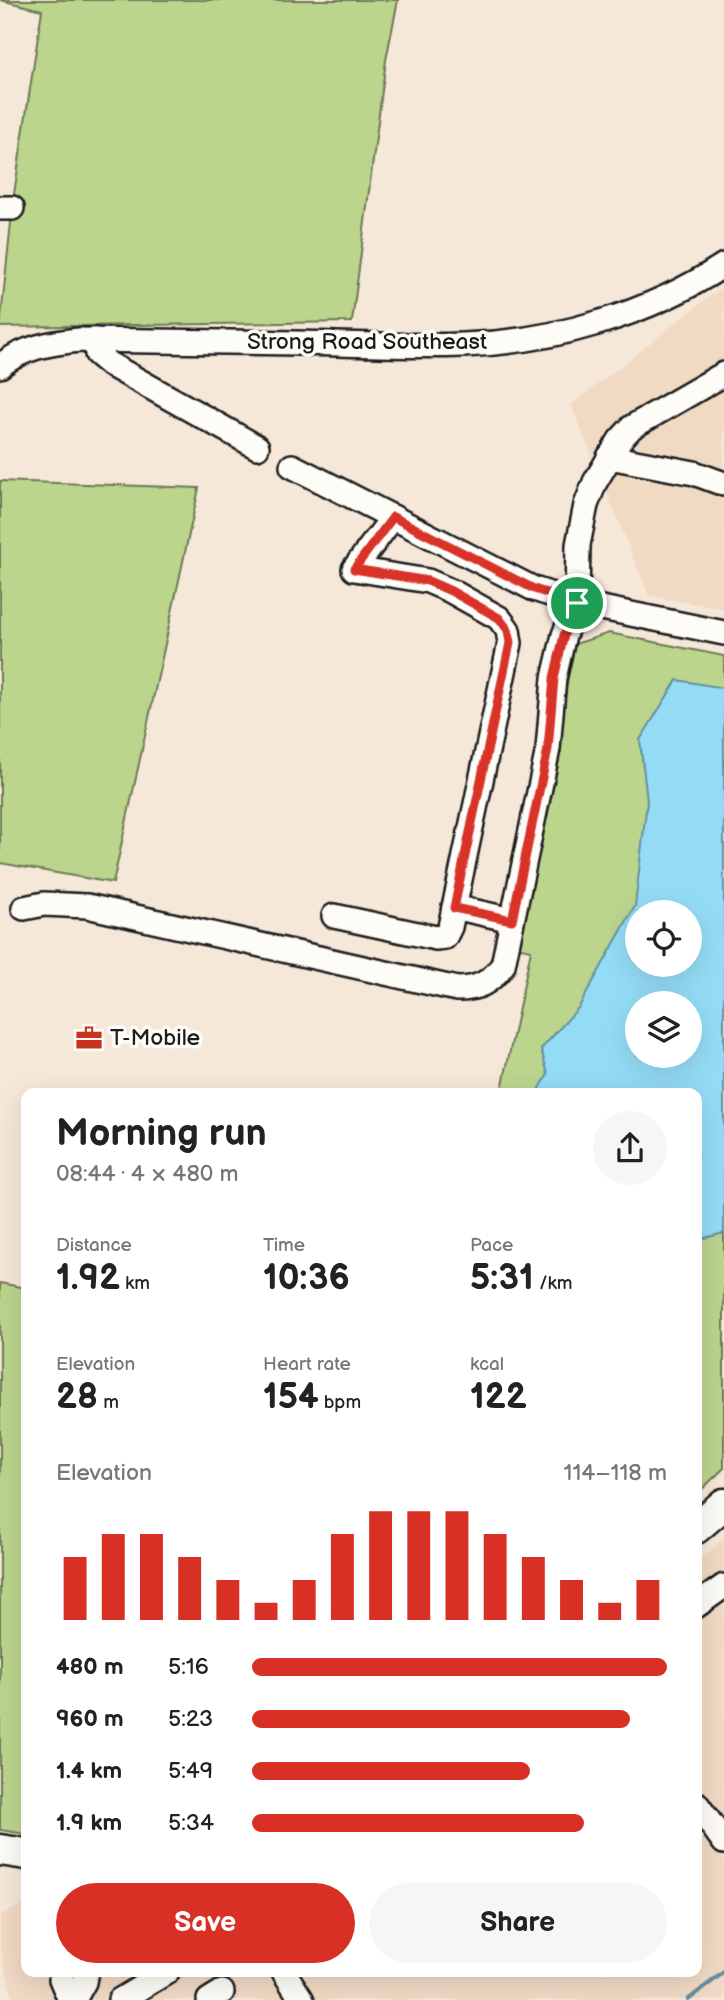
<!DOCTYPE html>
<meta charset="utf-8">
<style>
:root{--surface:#fff;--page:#f6f6f6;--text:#222;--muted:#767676;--accent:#d93025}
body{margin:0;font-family:"Balsamiq Sans",sans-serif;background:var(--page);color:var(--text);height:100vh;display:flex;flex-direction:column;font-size:26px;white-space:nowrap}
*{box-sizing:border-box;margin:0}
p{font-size:23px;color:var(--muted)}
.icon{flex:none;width:38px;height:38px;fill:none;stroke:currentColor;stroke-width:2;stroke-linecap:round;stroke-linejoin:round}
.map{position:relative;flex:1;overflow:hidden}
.sheet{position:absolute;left:21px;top:1088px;width:681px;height:889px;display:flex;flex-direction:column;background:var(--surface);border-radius:14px;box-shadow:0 7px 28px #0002}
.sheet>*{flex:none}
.controls{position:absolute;left:625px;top:900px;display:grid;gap:14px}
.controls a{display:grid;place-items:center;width:77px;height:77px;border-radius:50%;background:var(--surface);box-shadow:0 7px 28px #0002;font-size:35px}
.pin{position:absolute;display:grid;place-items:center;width:60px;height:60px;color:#fff;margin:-30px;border:4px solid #fff;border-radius:50%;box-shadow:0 2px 7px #0007}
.round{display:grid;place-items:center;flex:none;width:74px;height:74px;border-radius:37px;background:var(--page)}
.headline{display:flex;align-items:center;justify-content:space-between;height:119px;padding:0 35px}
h1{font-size:38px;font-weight:600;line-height:52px}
.figures{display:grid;grid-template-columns:repeat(3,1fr);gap:10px;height:119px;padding:7px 35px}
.figures div{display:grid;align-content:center}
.figures b{font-size:35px;font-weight:600}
.figures small{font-size:19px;font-weight:400}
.figures p{font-size:19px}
.chart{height:196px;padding:14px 35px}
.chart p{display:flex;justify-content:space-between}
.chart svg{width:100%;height:126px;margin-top:7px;stroke:var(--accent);stroke-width:6}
.cta{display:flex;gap:14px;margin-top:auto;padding:14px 35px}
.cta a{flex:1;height:80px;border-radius:42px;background:var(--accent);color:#fff;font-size:28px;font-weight:600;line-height:80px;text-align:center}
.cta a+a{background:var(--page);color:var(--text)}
ul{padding:0 35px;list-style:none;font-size:23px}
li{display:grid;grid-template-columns:112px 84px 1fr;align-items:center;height:52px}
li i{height:18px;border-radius:9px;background:var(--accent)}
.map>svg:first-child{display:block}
</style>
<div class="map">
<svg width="724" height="2000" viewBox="0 0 724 2000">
<rect width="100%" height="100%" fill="#f6e8d9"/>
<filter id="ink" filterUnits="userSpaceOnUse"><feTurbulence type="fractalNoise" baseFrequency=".0143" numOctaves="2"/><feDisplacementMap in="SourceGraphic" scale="14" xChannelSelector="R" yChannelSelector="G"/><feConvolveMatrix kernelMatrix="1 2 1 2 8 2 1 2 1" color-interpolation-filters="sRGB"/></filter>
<g filter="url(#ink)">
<g fill="#f1dac4">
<path d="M724,285V609L649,596L571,405Z"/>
<path d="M724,1538V2000H13L0,1948V1915L26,1904V1972H696L697,1563Z"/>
</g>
<g fill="#bbd58d" stroke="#6c7854" stroke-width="2" fill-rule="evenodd">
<path d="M0,0H398L386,60L352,322L0,327L14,194L42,10Z"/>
<path d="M0,481L199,488L113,883L0,863Z"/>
<path d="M609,633L724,656V1468L697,1494L696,1094H501L531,950L516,947L557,757L567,683L575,644ZM637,912H690V964H637ZM637,1003H690V1055H637Z"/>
<path d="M0,1283L26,1288V1834L0,1830Z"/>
</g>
<path fill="#94dcf6" stroke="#648f9f" stroke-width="2" fill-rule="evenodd" d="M677,680L724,688V1233L697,1240L696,1094H537L548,1074L541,1049L579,1007L635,906L647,801L640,740ZM637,912H690V964H637ZM637,1003H690V1055H637Z"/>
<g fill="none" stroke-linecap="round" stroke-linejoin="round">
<path stroke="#648f9f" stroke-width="4.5" d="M688,2000L724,1972"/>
<g stroke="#1c1c1c" stroke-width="28">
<g id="minor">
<path d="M0,208H12"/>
<path d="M95,340L97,354L109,364L257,447"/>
<path d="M0,366C24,347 50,343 79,340C152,341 225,342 298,343C353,344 408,347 463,345C553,342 648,315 724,265"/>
<path d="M609,457L694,473L724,484"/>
<path d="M292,466L534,589L577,603L724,633"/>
<path d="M454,907L512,920"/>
<path d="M24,908L44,904L87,906L457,989C478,989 490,983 503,965L548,749L554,678L564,635L577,603L578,545L586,505L595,482L620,440L632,427L724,374"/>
<path d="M334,916L436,938L445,937L450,927L510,643L508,630L499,618L451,591L428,581L354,569L393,517"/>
<path d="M696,1606L724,1586"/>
<path d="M696,1803L724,1842"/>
<path d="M62,1972L61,1979L70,2000"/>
<path d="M284,1972L302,2000"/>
<path d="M74,2000L84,1982L86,1972"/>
<path d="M120,2000L167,1972"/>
<path d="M209,2000L222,1992"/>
</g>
</g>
<g stroke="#1c1c1c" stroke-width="35">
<g id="major">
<path d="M696,1528L724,1504"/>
<path d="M0,1850L26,1854"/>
</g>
</g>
<use href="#minor" stroke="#fdfcf7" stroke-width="23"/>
<use href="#major" stroke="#fdfcf7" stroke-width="30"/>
</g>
</g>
<g fill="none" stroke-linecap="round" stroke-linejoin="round" filter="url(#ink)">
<g stroke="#fff" stroke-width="14">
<path id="route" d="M393,517L534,589L577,603L564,635L554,678L548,749L512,920L454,908L510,643L508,630L499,618L451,591L428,581L354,569Z"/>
</g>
<use href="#route" stroke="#d93025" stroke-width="9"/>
</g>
<defs>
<g id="office-bare" transform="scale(2.1)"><path d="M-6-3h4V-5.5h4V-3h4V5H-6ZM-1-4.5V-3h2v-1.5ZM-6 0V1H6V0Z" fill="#c8321e" stroke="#fdfcf7" stroke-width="2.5" paint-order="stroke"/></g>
</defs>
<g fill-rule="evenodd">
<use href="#office-bare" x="89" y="1038"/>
</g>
<g text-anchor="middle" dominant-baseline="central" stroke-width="7" stroke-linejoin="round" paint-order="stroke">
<g font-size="23" fill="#1c1c1c" stroke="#fdfcf7">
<text x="367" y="342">Strong Road Southeast</text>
</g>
<g font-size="23" fill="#1c1c1c" stroke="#fdfcf7" text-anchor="start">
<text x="110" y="1038">T-Mobile</text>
</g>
</g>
</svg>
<div class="controls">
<a><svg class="icon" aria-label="locate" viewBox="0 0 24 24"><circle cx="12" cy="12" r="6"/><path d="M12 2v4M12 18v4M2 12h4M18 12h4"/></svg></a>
<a><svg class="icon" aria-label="layers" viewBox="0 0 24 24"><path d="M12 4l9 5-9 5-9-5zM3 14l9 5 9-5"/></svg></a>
</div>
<div class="pin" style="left:577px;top:603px;background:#1e9e55"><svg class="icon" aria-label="arrive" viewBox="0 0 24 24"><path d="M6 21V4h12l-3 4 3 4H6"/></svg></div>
<section class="sheet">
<div class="headline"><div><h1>Morning run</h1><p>08:44 · 4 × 480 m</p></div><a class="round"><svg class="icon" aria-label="share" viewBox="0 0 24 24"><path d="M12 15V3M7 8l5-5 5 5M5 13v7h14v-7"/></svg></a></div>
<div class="figures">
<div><p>Distance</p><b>1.92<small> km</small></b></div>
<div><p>Time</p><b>10:36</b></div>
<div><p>Pace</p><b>5:31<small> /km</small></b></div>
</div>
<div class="figures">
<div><p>Elevation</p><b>28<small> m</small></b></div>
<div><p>Heart rate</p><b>154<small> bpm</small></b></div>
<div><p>kcal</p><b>122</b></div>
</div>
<div class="chart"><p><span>Elevation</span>114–118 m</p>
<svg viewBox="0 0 160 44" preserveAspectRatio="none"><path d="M5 44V22M15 44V14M25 44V14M35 44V22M45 44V30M55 44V38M65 44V30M75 44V14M85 44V6M95 44V6M105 44V6M115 44V14M125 44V22M135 44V30M145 44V38M155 44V30"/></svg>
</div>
<ul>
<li><b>480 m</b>5:16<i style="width:100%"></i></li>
<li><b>960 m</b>5:23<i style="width:91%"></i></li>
<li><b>1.4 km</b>5:49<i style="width:67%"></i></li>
<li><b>1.9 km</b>5:34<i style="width:80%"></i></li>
</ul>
<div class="cta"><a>Save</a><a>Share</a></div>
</section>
</div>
